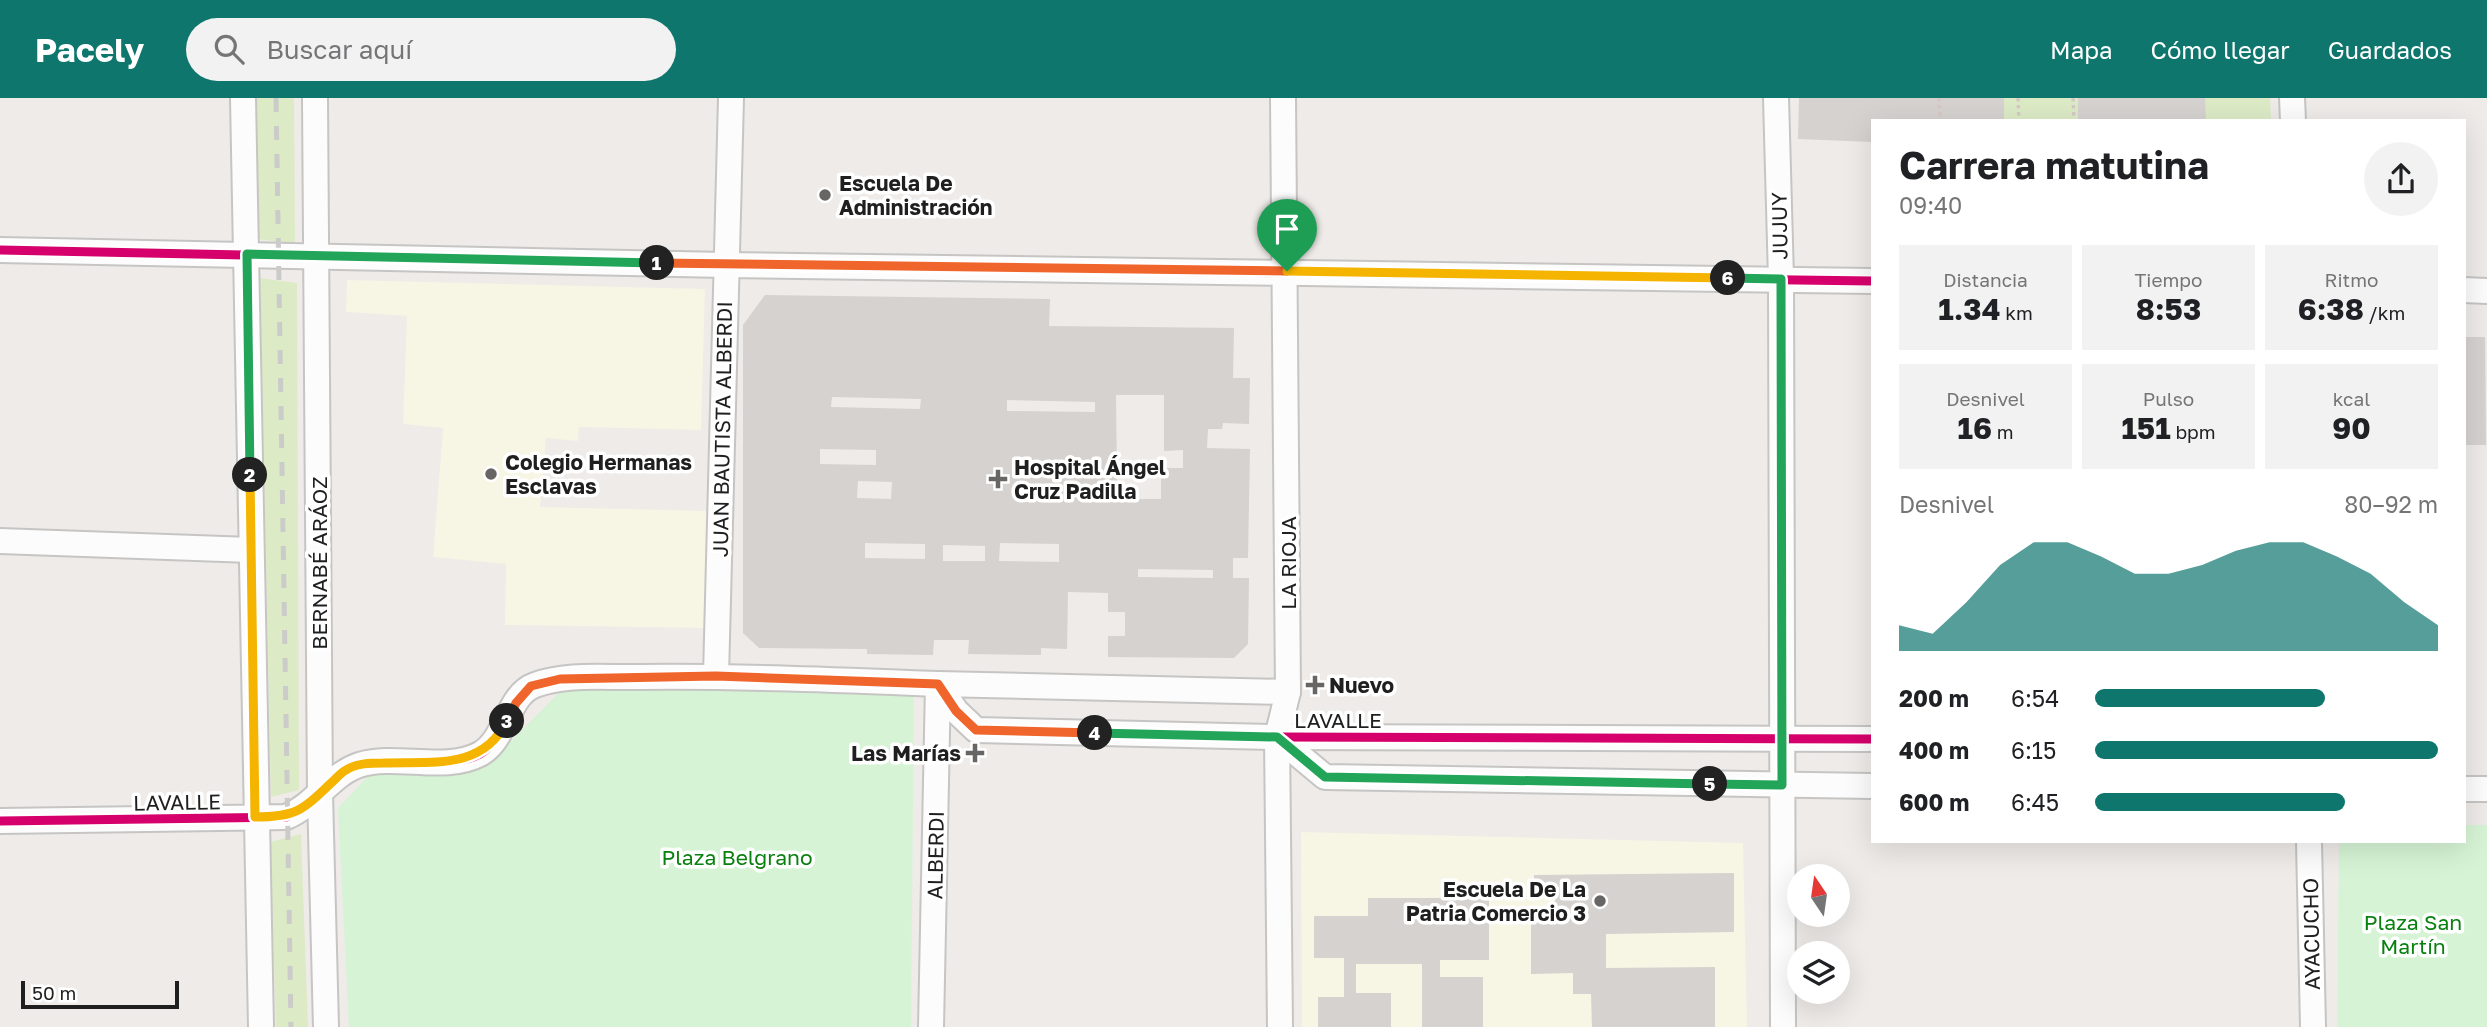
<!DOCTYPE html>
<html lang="es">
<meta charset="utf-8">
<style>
:root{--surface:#fff;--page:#f2f2f2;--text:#202124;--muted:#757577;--accent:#0f766e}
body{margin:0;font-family:"Golos Text",sans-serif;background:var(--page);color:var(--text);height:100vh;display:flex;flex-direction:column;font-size:26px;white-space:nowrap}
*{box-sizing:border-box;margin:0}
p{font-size:23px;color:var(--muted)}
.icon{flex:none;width:38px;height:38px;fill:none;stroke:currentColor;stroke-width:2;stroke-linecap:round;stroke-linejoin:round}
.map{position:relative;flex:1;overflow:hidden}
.details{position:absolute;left:1871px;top:21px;width:595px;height:724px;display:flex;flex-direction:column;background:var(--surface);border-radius:0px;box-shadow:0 7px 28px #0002}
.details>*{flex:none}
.needle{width:46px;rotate:347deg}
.fabs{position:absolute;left:1787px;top:766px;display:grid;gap:14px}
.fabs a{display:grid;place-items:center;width:63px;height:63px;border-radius:50%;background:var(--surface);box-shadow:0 7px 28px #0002;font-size:35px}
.scale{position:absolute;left:21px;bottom:18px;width:158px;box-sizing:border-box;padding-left:7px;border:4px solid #1f1f1f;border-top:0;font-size:19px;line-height:24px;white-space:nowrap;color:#1f1f1f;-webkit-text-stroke:5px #fff;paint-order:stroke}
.pin{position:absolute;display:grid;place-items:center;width:60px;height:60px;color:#fff;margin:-72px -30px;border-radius:50% 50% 50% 0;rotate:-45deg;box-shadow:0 0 7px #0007}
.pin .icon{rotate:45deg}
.km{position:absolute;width:35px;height:35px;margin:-18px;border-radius:50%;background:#222;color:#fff;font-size:19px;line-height:35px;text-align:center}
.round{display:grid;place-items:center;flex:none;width:74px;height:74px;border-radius:37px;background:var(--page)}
.headline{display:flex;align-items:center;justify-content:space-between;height:119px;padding:0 28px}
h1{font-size:38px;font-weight:700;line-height:52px}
.metrics{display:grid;grid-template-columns:repeat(3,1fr);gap:10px;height:119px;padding:7px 28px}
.metrics div{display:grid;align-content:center;border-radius:0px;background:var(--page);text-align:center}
.metrics b{font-size:30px;font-weight:700}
.metrics small{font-size:19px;font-weight:400}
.metrics p{font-size:19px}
.chart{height:196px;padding:14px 28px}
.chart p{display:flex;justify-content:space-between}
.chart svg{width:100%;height:126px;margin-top:7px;fill:var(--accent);opacity:.7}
ul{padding:0 28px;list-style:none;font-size:23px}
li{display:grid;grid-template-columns:112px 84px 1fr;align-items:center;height:52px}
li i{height:18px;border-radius:9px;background:var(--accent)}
header{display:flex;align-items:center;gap:42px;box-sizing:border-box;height:98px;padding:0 35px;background:var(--accent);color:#fff}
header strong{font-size:33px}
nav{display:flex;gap:38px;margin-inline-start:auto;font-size:24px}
.search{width:490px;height:63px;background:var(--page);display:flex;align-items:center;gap:18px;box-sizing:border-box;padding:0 24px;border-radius:38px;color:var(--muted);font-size:26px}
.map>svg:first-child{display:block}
</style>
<header>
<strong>Pacely</strong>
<div class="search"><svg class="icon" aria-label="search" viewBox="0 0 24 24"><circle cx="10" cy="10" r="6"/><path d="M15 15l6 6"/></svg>Buscar aquí</div>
<nav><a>Mapa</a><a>Cómo llegar</a><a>Guardados</a></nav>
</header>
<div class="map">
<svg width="2487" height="929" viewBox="0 0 2487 929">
<rect width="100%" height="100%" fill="#eeebe8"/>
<g fill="#f7f5e4">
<path d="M347,182L705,191L701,332L579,329L578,343L546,340L540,409L709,413L707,530L505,527L506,466L433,459L443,330L403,326L407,218L346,214Z"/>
<path d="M1301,734L1743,745L1747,929H1302Z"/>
</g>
<g fill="#dcebc6">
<path d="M256,0H294L295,146L258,141Z"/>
<rect x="2004" y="0" width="74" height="23"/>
<path d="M2204,0H2270L2271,23H2205Z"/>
<path d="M260,180L297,185L299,692L271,699Z"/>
<path d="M301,736L308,929H276L270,744Z"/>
</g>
<g fill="#d6f4d5">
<path d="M567,587L914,592L911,929H349L338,710L370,676L484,670Z"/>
<path d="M2464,727H2487V929H2337L2339,744H2464Z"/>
</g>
<g fill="#d5d2cf" fill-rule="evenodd">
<path d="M1799,0H2004V23H1872V44L1798,41Z"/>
<path d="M2078,0H2205L2206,23H2078Z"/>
<path d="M765,197L1050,201L1049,228L1234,230L1233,280H1250L1249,326L1223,325L1222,331H1208L1207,350L1250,351L1248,460H1233V480H1249L1248,546L1234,560L1108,559V538H1125V514H1108V495L1068,494L1067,551L1041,550V557L968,556L969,542H934L933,557L867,556V551L759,550L743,535V227ZM1116,297H1164V353L1183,352V370H1161V401H1098V387H1117ZM832,299L921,301L920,311L831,309ZM1007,302L1095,304V314L1007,313ZM820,351L876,352V367L820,366ZM858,383L892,384L891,401L857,400ZM865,445L925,446V461L865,460ZM1000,445L1059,446V464L999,463ZM943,447L985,448V463H943ZM1138,471L1213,472V480L1138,479Z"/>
<path d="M2464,239H2485L2486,347H2464Z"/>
<path d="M1734,775V834L1606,836V870L1715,869V929H1592L1591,896H1573V875L1531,876V821L1555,820V796H1534V777Z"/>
<path d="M1368,800H1489V862H1440V879H1483V929H1422V866H1356V895H1391V929H1318V899H1344V860H1314V818H1368Z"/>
</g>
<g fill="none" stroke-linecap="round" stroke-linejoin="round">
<g stroke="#c6c5c4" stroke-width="28">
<g id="minor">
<path d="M243,0L261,929"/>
<path d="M315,0L320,696L326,929"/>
<path d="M1776,0L1781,181L1783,929"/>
<path d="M2292,0L2293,23"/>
<path d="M0,152L725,167L1872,183"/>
<path d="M2464,192L2487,193"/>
<path d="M0,443L251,452"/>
<path d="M716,578L731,0"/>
<path d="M1277,639L1325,679L1872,688"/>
<path d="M2464,691H2487"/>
<path d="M0,723L286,719C315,707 330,677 359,667C396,655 444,675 480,656C507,641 507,597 535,587C567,575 606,580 640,579C740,578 839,582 938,586L956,613L976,632L1277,639L1872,641"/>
<path d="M2309,744L2313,929"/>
<path d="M931,929L938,586L1288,594"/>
<path d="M1280,929L1277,639L1288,594L1283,0"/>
</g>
</g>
<g stroke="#d7c8c6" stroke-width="3.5" stroke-dasharray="3.5 3.5" stroke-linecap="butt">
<path d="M1939,0L1940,23"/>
<path d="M2018,0L2019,23"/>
<path d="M2073,0L2074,23"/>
</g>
<use href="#minor" stroke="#fcfcfc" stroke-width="24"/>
<path stroke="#cbcbca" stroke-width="5" stroke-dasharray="14 14" stroke-linecap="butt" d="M276,0L291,929"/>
<g stroke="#fff" stroke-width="13">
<g id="cycleway">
<path d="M0,152L725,167L1872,183"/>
<path d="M0,723L286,719C315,707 330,677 359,667C396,655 444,675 480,656C507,641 507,597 535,587C567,575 606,580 640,579C740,578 839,582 938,586L956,613L976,632L1277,639L1872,641"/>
</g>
</g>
<use href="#cycleway" stroke="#d6006c" stroke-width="9"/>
</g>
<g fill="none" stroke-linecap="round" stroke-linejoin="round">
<g stroke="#fff" stroke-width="14">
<path id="split-1" d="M657,165L1287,173"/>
</g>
<g stroke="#fff" stroke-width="14">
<path id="split-2" d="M250,377L247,156L657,165"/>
</g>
<g stroke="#fff" stroke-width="14">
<path id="split-3" d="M250,377L255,719C295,719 302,713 330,686C335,682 340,675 346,672C357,665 371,665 383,665C431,663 482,673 507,623"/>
</g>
<g stroke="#fff" stroke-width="14">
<path id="split-4" d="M507,623L516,605L531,588L560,581L716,578L938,586L956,613L976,632L1095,635"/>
</g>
<g stroke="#fff" stroke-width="14">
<path id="split-5" d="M1095,635L1277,639L1325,679L1710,686"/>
</g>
<g stroke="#fff" stroke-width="14">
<path id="split-6" d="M1710,686L1782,687L1781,181L1728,180"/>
</g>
<g stroke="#fff" stroke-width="14">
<path id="split-7" d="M1287,173L1728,180"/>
</g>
<use href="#split-1" stroke="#f0652b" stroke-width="9"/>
<use href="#split-2" stroke="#22a559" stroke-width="9"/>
<use href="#split-3" stroke="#f5b400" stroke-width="9"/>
<use href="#split-4" stroke="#f0652b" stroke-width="9"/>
<use href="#split-5" stroke="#22a559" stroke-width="9"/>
<use href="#split-6" stroke="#22a559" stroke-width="9"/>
<use href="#split-7" stroke="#f5b400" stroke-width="9"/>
</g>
<g fill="#676665" stroke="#fff" stroke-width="2.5">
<circle cx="825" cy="97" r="7"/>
<circle cx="491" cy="376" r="7"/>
<path d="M994.5 370.5h7v7h7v7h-7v7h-7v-7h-7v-7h7z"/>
<path d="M1311.5 576.5h7v7h7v7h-7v7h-7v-7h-7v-7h7z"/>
<path d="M971.5 644.5h7v7h7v7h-7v7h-7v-7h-7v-7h7z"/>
<circle cx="1600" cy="803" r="7"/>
</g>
<g text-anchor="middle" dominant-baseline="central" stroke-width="7" stroke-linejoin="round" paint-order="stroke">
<g font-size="21" font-weight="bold" fill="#1f1f1f" stroke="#fff" text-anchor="start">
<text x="839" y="85">Escuela De<tspan x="839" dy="24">Administración</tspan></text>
<text x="505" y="364">Colegio Hermanas<tspan x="505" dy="24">Esclavas</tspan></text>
<text x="1014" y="369">Hospital Ángel<tspan x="1014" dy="24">Cruz Padilla</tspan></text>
<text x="1329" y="587">Nuevo</text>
<text x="961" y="655" text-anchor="end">Las Marías</text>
<text x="1586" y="791" text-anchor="end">Escuela De La<tspan x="1586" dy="24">Patria Comercio 3</tspan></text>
</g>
<g font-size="21" fill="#1f1f1f" stroke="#fff">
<text transform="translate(1779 128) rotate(-91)">JUJUY</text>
<text transform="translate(722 331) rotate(-89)">JUAN BAUTISTA ALBERDI</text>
<text transform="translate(319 465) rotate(-90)">BERNABÉ ARÁOZ</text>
<text transform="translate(1288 465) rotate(-90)">LA RIOJA</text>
<text x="1338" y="622">LAVALLE</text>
<text transform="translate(177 704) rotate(-1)">LAVALLE</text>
<text transform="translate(935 757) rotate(-89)">ALBERDI</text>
<text transform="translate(2311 836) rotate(-91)">AYACUCHO</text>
</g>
<g font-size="21" fill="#09810f" stroke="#fff">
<text x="737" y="759">Plaza Belgrano</text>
<text x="2413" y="824">Plaza San<tspan x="2413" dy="24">Martín</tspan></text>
</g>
</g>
</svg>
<div class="fabs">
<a><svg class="needle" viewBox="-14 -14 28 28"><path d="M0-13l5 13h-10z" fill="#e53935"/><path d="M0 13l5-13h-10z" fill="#757577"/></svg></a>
<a><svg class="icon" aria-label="layers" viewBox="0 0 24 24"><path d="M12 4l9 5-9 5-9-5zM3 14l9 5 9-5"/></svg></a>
</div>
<div class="scale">50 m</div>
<div class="pin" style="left:1287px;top:173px;background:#1e9e55"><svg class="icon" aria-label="arrive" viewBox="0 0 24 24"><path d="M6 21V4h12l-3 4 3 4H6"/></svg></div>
<b class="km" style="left:657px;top:165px">1</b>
<b class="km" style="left:250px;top:377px">2</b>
<b class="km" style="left:507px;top:623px">3</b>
<b class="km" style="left:1095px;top:635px">4</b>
<b class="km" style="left:1710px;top:686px">5</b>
<b class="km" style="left:1728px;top:180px">6</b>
<section class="details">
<div class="headline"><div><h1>Carrera matutina</h1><p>09:40</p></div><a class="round"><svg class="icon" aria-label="share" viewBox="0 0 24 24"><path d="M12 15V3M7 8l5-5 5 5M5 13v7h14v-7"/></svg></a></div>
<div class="metrics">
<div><p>Distancia</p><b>1.34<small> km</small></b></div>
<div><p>Tiempo</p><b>8:53</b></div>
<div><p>Ritmo</p><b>6:38<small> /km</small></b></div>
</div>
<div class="metrics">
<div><p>Desnivel</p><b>16<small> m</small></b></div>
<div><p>Pulso</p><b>151<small> bpm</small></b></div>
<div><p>kcal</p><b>90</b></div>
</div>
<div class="chart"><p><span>Desnivel</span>80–92 m</p>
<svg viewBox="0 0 160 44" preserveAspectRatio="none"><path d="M0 44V35L10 38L20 27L30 14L40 6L50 6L60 11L70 17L80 17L90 14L100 9L110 6L120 6L130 11L140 17L150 27L160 35V44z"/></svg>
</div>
<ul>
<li><b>200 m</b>6:54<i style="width:67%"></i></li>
<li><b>400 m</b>6:15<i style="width:100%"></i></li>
<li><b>600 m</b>6:45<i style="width:73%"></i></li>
</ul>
</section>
</div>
